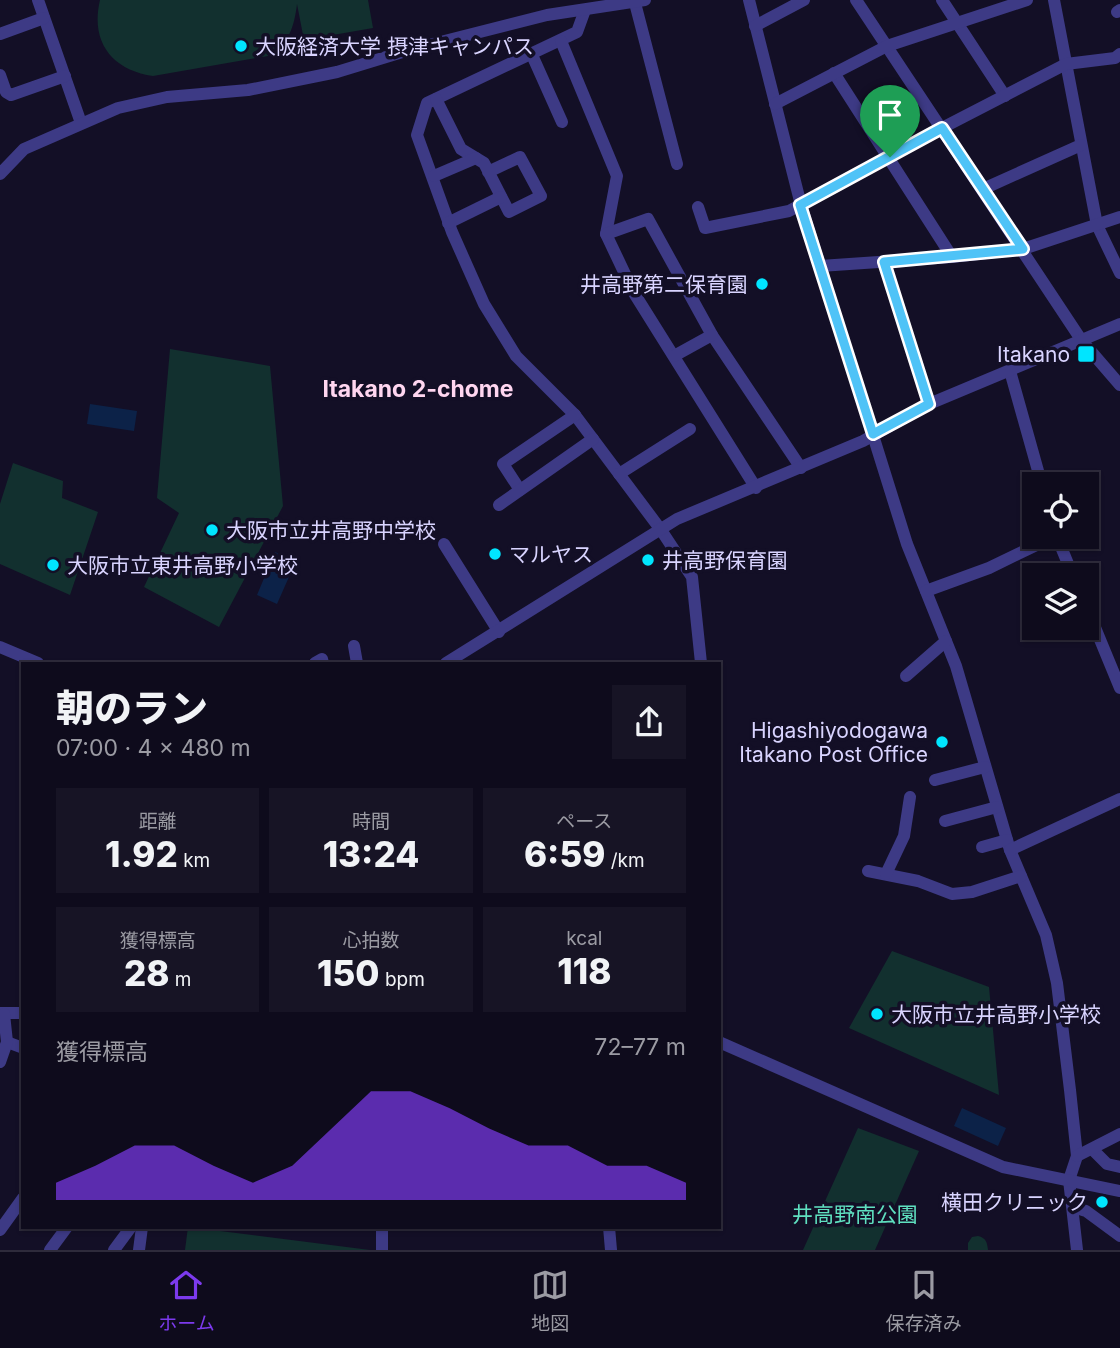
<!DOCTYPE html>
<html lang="ja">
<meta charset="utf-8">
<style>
:root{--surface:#0e0b1c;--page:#171425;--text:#f1f3f6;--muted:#9b9ba3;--line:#2e2b3b;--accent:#7c3aed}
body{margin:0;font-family:Inter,"Noto Sans JP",sans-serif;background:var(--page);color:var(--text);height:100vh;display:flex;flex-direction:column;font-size:26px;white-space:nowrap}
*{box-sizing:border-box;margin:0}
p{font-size:23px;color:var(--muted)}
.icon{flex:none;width:38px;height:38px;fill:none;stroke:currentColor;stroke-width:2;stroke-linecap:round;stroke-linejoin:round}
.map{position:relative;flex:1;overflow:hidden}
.drawer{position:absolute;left:21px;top:662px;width:700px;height:567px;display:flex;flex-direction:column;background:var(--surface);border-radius:0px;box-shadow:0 2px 5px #0004,0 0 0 2px var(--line)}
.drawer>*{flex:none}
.buttons{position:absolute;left:1022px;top:472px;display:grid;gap:14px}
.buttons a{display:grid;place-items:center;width:77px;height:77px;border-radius:0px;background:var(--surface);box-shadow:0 2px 5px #0004,0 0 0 2px var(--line);font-size:35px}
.pin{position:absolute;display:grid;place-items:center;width:60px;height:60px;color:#fff;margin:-72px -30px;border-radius:50% 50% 50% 0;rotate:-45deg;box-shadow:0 0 7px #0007}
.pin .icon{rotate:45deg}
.round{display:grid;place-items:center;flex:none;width:74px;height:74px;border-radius:0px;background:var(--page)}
.summary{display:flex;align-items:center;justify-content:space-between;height:119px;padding:0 35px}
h1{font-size:38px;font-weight:800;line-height:52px}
.figures{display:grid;grid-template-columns:repeat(3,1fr);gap:10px;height:119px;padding:7px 35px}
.figures div{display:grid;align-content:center;border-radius:0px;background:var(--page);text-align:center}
.figures b{font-size:35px;font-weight:800}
.figures small{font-size:19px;font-weight:400}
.figures p{font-size:19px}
.chart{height:196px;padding:14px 35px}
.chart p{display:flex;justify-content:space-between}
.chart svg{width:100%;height:126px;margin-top:7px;fill:var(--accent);opacity:.7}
.tabs{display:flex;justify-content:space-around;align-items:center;height:98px;border-top:2px solid var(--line);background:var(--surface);font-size:19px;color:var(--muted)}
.tabs a{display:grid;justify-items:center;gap:4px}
.tabs .on{color:var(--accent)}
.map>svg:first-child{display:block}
</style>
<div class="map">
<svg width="1120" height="1250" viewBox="0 0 1120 1250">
<rect width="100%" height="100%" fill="#130f26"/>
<g fill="#12302f">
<path d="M100,0H368L373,28L304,40L297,4C294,28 289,43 268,56L153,76C112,70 90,42 100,0Z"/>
<path d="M170,349L270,366L283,506L219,627L144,587L179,513L157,498Z"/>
<path d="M13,463L63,481L62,498L98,512L70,595L0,564V504Z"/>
<path d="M892,951L989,987L999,1095L849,1028Z"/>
<path d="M858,1128L919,1151L875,1250H803Z"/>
<path d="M188,1227L370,1250H185Z"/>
<path d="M978,1236C986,1238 987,1242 988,1250H968V1243L972,1237Z"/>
</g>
<g fill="#0c2248">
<path d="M90,404L137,411L134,431L87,424Z"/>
<path d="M275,552L296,561L277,604L257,595Z"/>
<path d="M962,1108L1006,1128L998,1146L954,1126Z"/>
</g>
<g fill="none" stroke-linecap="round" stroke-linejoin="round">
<g stroke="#3d3a85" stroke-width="12">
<path d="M38,0L81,123"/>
<path d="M749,0L801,205L907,544L956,666L1010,850L1046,935L1057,983L1070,1090L1077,1156L1069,1180L1077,1250"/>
<path d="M856,0L1082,341L1120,385"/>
<path d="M942,0L1005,96"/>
<path d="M1054,0L1097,225L1120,273"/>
<path d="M635,3L677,164"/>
<path d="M585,10L577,32L427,103L417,135L452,232L484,304L516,356L575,415L661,530L692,577L701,663"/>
<path d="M1117,12L1120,10"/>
<path d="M755,26L804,0"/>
<path d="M0,34L44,18"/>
<path d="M561,41L617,176L606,234L634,293L756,488"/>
<path d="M532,55L562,122"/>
<path d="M834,73L952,257"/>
<path d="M0,75L6,92L11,95L65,76"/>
<path d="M436,99L461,149L484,163L509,212L541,196L520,157L488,172"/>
<path d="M775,104L887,46L1027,0"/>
<path d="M0,174L24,149L118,108L167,97L248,90L337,72L409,50L547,15L645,0"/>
<path d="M434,176L476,158"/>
<path d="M983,189L1081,145"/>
<path d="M698,207L705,228L789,211L942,128L1066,64L1115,58L1120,54"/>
<path d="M448,223L501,197"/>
<path d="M606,234L648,219L712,335L801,468"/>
<path d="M884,262L929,404"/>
<path d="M820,266L952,257L1023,249L1120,217"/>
<path d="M674,356L712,335"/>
<path d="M1010,371L1042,485"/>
<path d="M619,474L690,429"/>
<path d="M520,490L503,464L575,415"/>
<path d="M499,505L593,439"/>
<path d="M1057,537L1073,576"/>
<path d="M444,544L499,632"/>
<path d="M926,591L989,568L1053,537"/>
<path d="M1087,608L1120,688"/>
<path d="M354,646L357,663"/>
<path d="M0,647L38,663"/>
<path d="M315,663L322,659L323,663"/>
<path d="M446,663L677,519L863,441L929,404L1120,324"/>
<path d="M906,676L946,641"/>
<path d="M935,780L985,767"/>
<path d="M945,821L997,807"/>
<path d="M982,847L1007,840"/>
<path d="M1010,850L1120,799"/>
<path d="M868,871L918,881L952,894L972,892L1021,876"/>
<path d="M886,874L904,836L910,797"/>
<path d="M0,1013H23"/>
<path d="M7,1042L23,1048"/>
<path d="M719,1042L1003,1167L1120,1191"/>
<path d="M0,1062L7,1042L4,1014"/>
<path d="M1092,1149L1107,1164L1120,1167"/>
<path d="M1077,1156L1120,1134"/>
<path d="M1073,1207L1086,1211L1120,1236"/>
<path d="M382,1227V1250"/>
<path d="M609,1227L611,1250"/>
<path d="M0,1230L23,1198"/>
<path d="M50,1250L67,1227"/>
<path d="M114,1250L131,1227"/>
<path d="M139,1250L142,1227"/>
</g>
</g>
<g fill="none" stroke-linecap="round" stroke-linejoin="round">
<g stroke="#fff" stroke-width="14">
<path id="route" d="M942,128L1023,249L884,262L929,404L873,434L800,205Z"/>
</g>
<use href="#route" stroke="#4fc3f7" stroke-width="9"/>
</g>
<g fill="#00e5ff" stroke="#130f26" stroke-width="2.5">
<circle cx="241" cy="46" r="7"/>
<circle cx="762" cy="284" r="7"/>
<rect x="1077" y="345" width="18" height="18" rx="3.5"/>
<circle cx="212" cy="530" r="7"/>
<circle cx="495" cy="554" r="7"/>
<circle cx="648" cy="560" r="7"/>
<circle cx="53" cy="565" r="7"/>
<circle cx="942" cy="742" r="7"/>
<circle cx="877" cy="1014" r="7"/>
<circle cx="1102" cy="1202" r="7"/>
</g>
<g text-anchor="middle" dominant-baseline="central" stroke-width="7" stroke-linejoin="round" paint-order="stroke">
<g font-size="21" fill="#d9d4ff" stroke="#130f26" text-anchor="start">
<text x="255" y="46">大阪経済大学 摂津キャンパス</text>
<text x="748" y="284" text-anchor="end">井高野第二保育園</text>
<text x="1070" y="354" text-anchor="end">Itakano</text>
<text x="226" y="530">大阪市立井高野中学校</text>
<text x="509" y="554">マルヤス</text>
<text x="662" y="560">井高野保育園</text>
<text x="67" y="565">大阪市立東井高野小学校</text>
<text x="928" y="730" text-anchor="end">Higashiyodogawa<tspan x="928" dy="24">Itakano Post Office</tspan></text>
<text x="891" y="1014">大阪市立井高野小学校</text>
<text x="1088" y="1202" text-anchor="end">横田クリニック</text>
</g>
<g font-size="21" fill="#5fe0c0" stroke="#130f26">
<text x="855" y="1214">井高野南公園</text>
</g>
<g font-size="23" font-weight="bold" fill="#ffd6f0" stroke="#130f26">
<text x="418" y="389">Itakano 2-chome</text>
</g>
</g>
</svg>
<div class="buttons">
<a><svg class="icon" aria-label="locate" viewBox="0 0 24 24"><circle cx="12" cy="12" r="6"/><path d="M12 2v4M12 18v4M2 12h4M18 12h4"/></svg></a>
<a><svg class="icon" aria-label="layers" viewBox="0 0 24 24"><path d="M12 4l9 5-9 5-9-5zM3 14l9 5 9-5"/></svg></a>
</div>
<div class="pin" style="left:890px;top:157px;background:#1e9e55"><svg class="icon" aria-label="arrive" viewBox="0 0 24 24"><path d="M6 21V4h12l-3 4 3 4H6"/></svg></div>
<section class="drawer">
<div class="summary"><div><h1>朝のラン</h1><p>07:00 · 4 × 480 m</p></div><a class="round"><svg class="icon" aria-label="share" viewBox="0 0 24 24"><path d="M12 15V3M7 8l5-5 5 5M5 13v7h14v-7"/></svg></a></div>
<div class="figures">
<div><p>距離</p><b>1.92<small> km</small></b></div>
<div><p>時間</p><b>13:24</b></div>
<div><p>ペース</p><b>6:59<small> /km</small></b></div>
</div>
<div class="figures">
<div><p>獲得標高</p><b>28<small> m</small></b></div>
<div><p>心拍数</p><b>150<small> bpm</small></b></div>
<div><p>kcal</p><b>118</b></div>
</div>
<div class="chart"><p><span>獲得標高</span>72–77 m</p>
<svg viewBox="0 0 160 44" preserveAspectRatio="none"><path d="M0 44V38L10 32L20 25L30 25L40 32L50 38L60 32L70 19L80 6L90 6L100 12L110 19L120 25L130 25L140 32L150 32L160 38V44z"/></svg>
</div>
</section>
</div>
<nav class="tabs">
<a class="on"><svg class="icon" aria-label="home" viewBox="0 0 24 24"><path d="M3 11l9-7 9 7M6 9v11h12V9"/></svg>ホーム</a>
<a><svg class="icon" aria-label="map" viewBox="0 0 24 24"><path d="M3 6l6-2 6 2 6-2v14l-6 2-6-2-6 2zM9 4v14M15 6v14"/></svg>地図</a>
<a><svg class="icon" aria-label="saved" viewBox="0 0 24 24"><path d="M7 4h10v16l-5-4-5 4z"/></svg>保存済み</a>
</nav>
